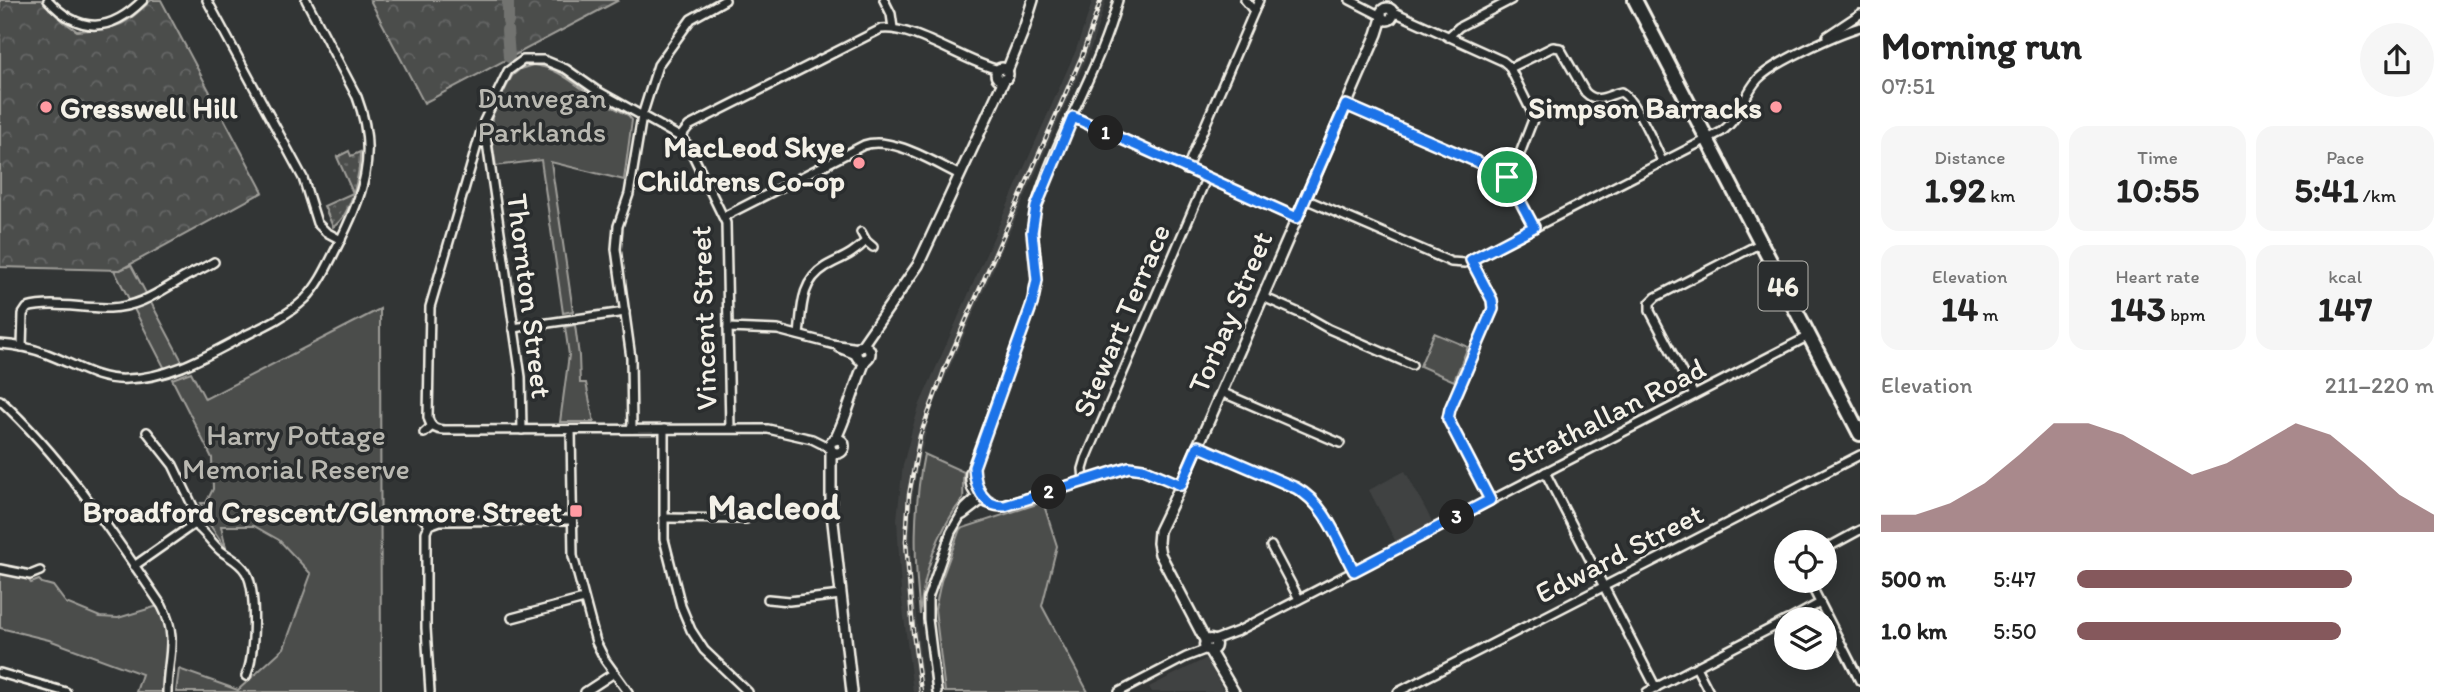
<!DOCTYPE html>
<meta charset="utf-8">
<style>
:root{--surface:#fff;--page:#f6f6f6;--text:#222;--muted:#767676;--accent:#85585c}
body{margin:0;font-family:Itim,sans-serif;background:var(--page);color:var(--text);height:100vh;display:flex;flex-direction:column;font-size:26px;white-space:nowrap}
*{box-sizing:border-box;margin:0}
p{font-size:23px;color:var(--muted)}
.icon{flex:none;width:38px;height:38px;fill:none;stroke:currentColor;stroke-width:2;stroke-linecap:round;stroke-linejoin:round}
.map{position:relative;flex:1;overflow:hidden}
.panel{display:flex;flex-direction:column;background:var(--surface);width:595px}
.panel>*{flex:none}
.tools{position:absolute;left:1774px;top:530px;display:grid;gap:14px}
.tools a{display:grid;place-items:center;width:63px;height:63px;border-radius:50%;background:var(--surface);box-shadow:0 4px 18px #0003;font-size:35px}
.pin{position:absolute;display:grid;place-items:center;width:60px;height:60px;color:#fff;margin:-30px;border:4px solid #fff;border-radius:50%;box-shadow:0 2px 7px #0007}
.km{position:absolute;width:35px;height:35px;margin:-18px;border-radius:50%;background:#222;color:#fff;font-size:19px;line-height:35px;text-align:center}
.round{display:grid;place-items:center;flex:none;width:74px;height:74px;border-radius:37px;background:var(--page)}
.overview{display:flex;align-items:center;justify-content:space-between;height:119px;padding:0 21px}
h1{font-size:38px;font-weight:800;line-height:52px}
.metrics{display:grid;grid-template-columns:repeat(3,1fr);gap:10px;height:119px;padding:7px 21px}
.metrics div{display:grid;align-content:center;border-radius:18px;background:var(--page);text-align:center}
.metrics b{font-size:35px;font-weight:800}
.metrics small{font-size:19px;font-weight:400}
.metrics p{font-size:19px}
.chart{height:196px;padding:14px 21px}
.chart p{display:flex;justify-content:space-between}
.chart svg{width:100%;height:126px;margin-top:7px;fill:var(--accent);opacity:.7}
ul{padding:0 21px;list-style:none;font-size:23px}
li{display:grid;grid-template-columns:112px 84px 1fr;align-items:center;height:52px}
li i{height:18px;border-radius:9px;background:var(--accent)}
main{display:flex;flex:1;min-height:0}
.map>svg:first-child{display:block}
</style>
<main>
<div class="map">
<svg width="1860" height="692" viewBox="0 0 1860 692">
<defs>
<pattern id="forest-crowns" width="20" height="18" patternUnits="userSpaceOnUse" patternTransform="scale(1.75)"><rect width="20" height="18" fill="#4b4d4c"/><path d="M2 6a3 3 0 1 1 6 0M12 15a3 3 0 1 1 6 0" fill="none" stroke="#666766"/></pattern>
<pattern id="garden-dots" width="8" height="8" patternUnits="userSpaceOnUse" patternTransform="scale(1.75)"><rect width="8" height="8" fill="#4b4d4c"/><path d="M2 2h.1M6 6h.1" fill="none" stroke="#666766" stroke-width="1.8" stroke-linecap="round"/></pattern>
</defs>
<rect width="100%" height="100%" fill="#323535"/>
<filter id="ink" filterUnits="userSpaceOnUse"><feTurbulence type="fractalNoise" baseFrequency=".0143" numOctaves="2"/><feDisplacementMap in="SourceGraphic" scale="14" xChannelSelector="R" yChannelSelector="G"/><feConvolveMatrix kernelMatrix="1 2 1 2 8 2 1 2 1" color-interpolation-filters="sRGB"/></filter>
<g filter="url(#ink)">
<g fill="#404242">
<path d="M1093,0H1106L1092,45L939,392L929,419L915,480L911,510L912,577L924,692H913L901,592L897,519L903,465L913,426L920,404L1076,50Z"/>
<path d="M1405,471L1434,525L1397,544L1369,490Z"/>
<path d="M1207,658L1224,692H1152L1149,687Z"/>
</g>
<g fill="#4b4d4c" stroke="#a09f9a" stroke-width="2">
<path d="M533,65C555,67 571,81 588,93C601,101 615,108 628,115L632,120L624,180L551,162L573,311L563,313L541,160L496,166L490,128L493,113L512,76L520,69Z"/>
<path d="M131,265L183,363L166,371L114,270H120Z"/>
<path d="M380,309L381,692H176L179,669L238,690L284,648L311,574L279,540L254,526H221L226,548L207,521H202L206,513L201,503H206L213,489L212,458L172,379L191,372L205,399Z"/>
<path d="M575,325L579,356L580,383H586L594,422H560L569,355L565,327Z"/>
<path d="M1434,333L1468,347L1454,381L1420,366Z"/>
<path d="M924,454L964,472C962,481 964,490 963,499C937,531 923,574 920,615C914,560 913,509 924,454Z"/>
<path d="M1043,502L1057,546L1042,606L1088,692H945L935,609L941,581L960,529Z"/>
<path d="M0,572L27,578L31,583L39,580L42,583L53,586L66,603L100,617L118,618L158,606C174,637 165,659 163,692H136L142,674L49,640L0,628Z"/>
</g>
<g fill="url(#forest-crowns)" stroke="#a09f9a" stroke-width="2">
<path d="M0,0H42L60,19L77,31C117,28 122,29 151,0H161L263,192L120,270L0,267Z"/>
<path d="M370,0H619L424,103Z"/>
</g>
<path fill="url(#garden-dots)" stroke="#a09f9a" stroke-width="2" d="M349,151L351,156L360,152C360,173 352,215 333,227L324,206L353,193L337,157Z"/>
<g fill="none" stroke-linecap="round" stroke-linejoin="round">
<g stroke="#727370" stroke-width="12">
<path d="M508,22V0"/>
<path d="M507,30L509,57"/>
</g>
<g stroke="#f4f1e8" stroke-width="12">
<g id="minor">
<path d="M48,0C80,35 111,32 143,0"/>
<path d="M207,0L303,178L317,223L326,232L341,240"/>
<path d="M884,0L891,14L893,28"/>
<path d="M1118,0C1099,72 1057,133 1037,203C1030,226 1035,244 1037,267C1038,280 1035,291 1032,304L970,473C968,494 981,505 1001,506L1129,467L1143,469L1181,485"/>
<path d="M1245,0L1254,11"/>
<path d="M1350,0L1381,16"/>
<path d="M1392,11L1503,61L1509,66L1534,117L1514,169L1507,177"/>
<path d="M1827,36L1860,14"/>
<path d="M1448,37L1459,27L1511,0"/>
<path d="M1510,68L1553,47L1560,48L1585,92C1598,105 1607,95 1621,92C1635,100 1655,145 1662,161"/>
<path d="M1346,105L1503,173L1509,180L1534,227"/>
<path d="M1073,117L1297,218"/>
<path d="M484,122L521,377L522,430"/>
<path d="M680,137L689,126L881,29C914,25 964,62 999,70"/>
<path d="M1186,170L1259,0"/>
<path d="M1305,199L1451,262L1465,263L1721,132C1741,118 1743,95 1758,79C1774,62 1837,34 1860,27"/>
<path d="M725,216L864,145C891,135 935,163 960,175"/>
<path d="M861,232L866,241L873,247"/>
<path d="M1471,260L1492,300L1493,309L1450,409L1448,419L1490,500"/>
<path d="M1263,297L1306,316L1329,329L1412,365"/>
<path d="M513,328L625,312"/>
<path d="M728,328L778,330L832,344L859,348"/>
<path d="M799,335C802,310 800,282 825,267C841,258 851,256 866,241"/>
<path d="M0,344C16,345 32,348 47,354C74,364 97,381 127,379C171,378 208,355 246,335C267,325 288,315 305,299C319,285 327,267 336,249C363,196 379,155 357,97L306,0"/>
<path d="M22,347L23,314L27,308C52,301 83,309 110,308C138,307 156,294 180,280C191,273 203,269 214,262"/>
<path d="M839,348L856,355"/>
<path d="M1221,392L1340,443"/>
<path d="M1694,395L1650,311V303L1656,297L1761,243"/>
<path d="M0,400C64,459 113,534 162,606C179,638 167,659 167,692"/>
<path d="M632,429L631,358L616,249L618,226L629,194L642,116L658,65L691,19L725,0"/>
<path d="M664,429V539L681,606L691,630L704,650L748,692"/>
<path d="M730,429L726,223L688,145L680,137L596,90L566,69L544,60H523L508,71L484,121L430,307L428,417C430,427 436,430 445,430L768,429L812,439L830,448"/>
<path d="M571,430L573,556L596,642L605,660L628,692"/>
<path d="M424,433L432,426"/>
<path d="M1198,446L1295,488C1326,504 1338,542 1354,571"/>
<path d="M1545,472L1656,688"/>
<path d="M1084,481L1083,469L1086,459L1206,179"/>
<path d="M963,515L984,499"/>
<path d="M421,516L429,525"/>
<path d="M664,518L746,519"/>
<path d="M194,524C205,531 211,543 221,551C230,558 239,561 246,572C257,590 255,656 246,676"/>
<path d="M1271,546L1299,599"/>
<path d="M1825,549L1860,530"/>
<path d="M134,566L194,524L198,517L173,465L147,432"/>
<path d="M0,569L30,575L40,571"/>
<path d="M1809,581L1860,681"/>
<path d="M768,599L789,601L841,595"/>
<path d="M512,618L584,599"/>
<path d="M1789,620L1820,603"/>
<path d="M1214,640L1238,631L1809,336"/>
<path d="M1696,667L1709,692"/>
<path d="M0,673L66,692"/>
<path d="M430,692L426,628V532L429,525L440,521L572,520"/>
<path d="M585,692L614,673"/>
<path d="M937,692L928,619V598L951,532L965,508L980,494"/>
<path d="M1119,692L1186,657L1207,649"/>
<path d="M1398,692L1860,455"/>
<path d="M1647,692L1787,620"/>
</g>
</g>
<g stroke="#f4f1e8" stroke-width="14">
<g id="tertiary">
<circle cx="1387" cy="14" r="6"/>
<circle cx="1002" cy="74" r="6"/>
<path d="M1007,71L1024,29L1033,0"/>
<circle cx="863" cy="353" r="7"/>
<path d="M861,347L918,265L1004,80"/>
<circle cx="837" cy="446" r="7"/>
<path d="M835,440C848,414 854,386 866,359"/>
<path d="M831,450V504L852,692"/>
<circle cx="1210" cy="645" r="5.5"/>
<path d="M1206,642L1160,554L1158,543L1159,531L1181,485L1377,34L1382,18"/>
<path d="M1209,650L1234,692"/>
</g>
</g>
<g stroke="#f4f1e8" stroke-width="18">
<path id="trunk" d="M1635,0L1860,434"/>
</g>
<use href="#minor" stroke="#2a2d2e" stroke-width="7"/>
<use href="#tertiary" stroke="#2a2d2e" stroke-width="9"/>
<use href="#trunk" stroke="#2a2d2e" stroke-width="12"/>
<g stroke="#f4f1e8" stroke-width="4.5">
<path id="rail" d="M921,692L913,632L906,541L909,495L920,436L945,368L1082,56L1101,0"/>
</g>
<use href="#rail" stroke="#2a2d2e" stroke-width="2" stroke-dasharray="5" stroke-linecap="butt"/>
</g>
</g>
<g fill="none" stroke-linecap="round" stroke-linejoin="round" filter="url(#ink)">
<g stroke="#fff" stroke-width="14">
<path id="route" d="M1346,105L1503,173L1509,180L1534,227L1471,260L1492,300L1493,309L1450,409L1448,419L1490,500L1354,571C1338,542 1326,504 1296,488L1198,446L1181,485L1143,469L1129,467L1005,506C982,507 975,486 974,467L1032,304L1037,280L1032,232L1036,207L1073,117L1297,218Z"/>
</g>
<use href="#route" stroke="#1a73e8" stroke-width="9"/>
</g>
<g fill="#ff9aa2" stroke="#2a2d2e" stroke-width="2.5">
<circle cx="46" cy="107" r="7"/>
<circle cx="1776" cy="107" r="7"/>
<circle cx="859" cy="163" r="7"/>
<rect x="569" y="504" width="14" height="14" rx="3.5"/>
</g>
<g text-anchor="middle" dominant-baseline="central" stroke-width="7" stroke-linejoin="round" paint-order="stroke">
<rect fill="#2a2d2e" stroke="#b7b6b0" stroke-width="2" x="1758.5" y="261.5" width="49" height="49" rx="5"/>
<g font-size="28" font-weight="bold" fill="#f4f1e8">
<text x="1783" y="286">46</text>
</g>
<g font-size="30" fill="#b9b8b1" stroke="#2a2d2e">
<text x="542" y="97">Dunvegan<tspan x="542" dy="34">Parklands</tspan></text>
<text x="296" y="434">Harry Pottage<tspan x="296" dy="34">Memorial Reserve</tspan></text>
</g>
<g font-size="30" font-weight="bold" fill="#f4f1e8" stroke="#2a2d2e" text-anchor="end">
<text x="60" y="107" text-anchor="start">Gresswell Hill</text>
<text x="1762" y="107">Simpson Barracks</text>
<text x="845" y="146">MacLeod Skye<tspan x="845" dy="34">Childrens Co-op</tspan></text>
<text x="562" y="511">Broadford Crescent/Glenmore Street</text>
</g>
<g font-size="30" fill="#f4f1e8" stroke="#2a2d2e">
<text transform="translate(530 296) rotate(83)">Thornton Street</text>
<text transform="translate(1230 312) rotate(-67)">Torbay Street</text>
<text transform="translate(703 318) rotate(-92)">Vincent Street</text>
<text transform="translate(1121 320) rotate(-67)">Stewart Terrace</text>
<text transform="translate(1606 415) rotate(-27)">Strathallan Road</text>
<text transform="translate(1619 553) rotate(-27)">Edward Street</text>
</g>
<g font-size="37" font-weight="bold" fill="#f4f1e8" stroke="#2a2d2e">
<text x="774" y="506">Macleod</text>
</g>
</g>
</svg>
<div class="tools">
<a><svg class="icon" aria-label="locate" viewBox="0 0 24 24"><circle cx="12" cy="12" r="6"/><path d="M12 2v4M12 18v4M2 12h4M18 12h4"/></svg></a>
<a><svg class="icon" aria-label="layers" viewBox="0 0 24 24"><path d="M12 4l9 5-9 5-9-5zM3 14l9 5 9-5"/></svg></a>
</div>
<div class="pin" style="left:1507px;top:177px;background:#1e9e55"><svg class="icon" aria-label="arrive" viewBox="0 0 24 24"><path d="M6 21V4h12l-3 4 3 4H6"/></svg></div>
<b class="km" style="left:1106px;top:133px">1</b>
<b class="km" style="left:1049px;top:492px">2</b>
<b class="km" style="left:1457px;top:517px">3</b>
</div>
<section class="panel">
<div class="overview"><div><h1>Morning run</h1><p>07:51</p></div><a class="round"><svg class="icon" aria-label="share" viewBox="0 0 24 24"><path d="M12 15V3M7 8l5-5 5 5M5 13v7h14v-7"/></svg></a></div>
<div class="metrics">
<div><p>Distance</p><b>1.92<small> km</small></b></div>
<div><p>Time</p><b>10:55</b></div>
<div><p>Pace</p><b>5:41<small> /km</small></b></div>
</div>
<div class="metrics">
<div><p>Elevation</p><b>14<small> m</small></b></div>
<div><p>Heart rate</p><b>143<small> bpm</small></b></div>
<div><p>kcal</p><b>147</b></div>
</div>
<div class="chart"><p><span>Elevation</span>211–220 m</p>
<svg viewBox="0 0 160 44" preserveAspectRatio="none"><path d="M0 44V38L10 38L20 34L30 27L40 17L50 6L60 6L70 10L80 17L90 24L100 20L110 13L120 6L130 10L140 20L150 31L160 38V44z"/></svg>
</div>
<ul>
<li><b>500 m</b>5:47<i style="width:77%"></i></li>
<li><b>1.0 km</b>5:50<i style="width:74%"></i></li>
</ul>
</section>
</main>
